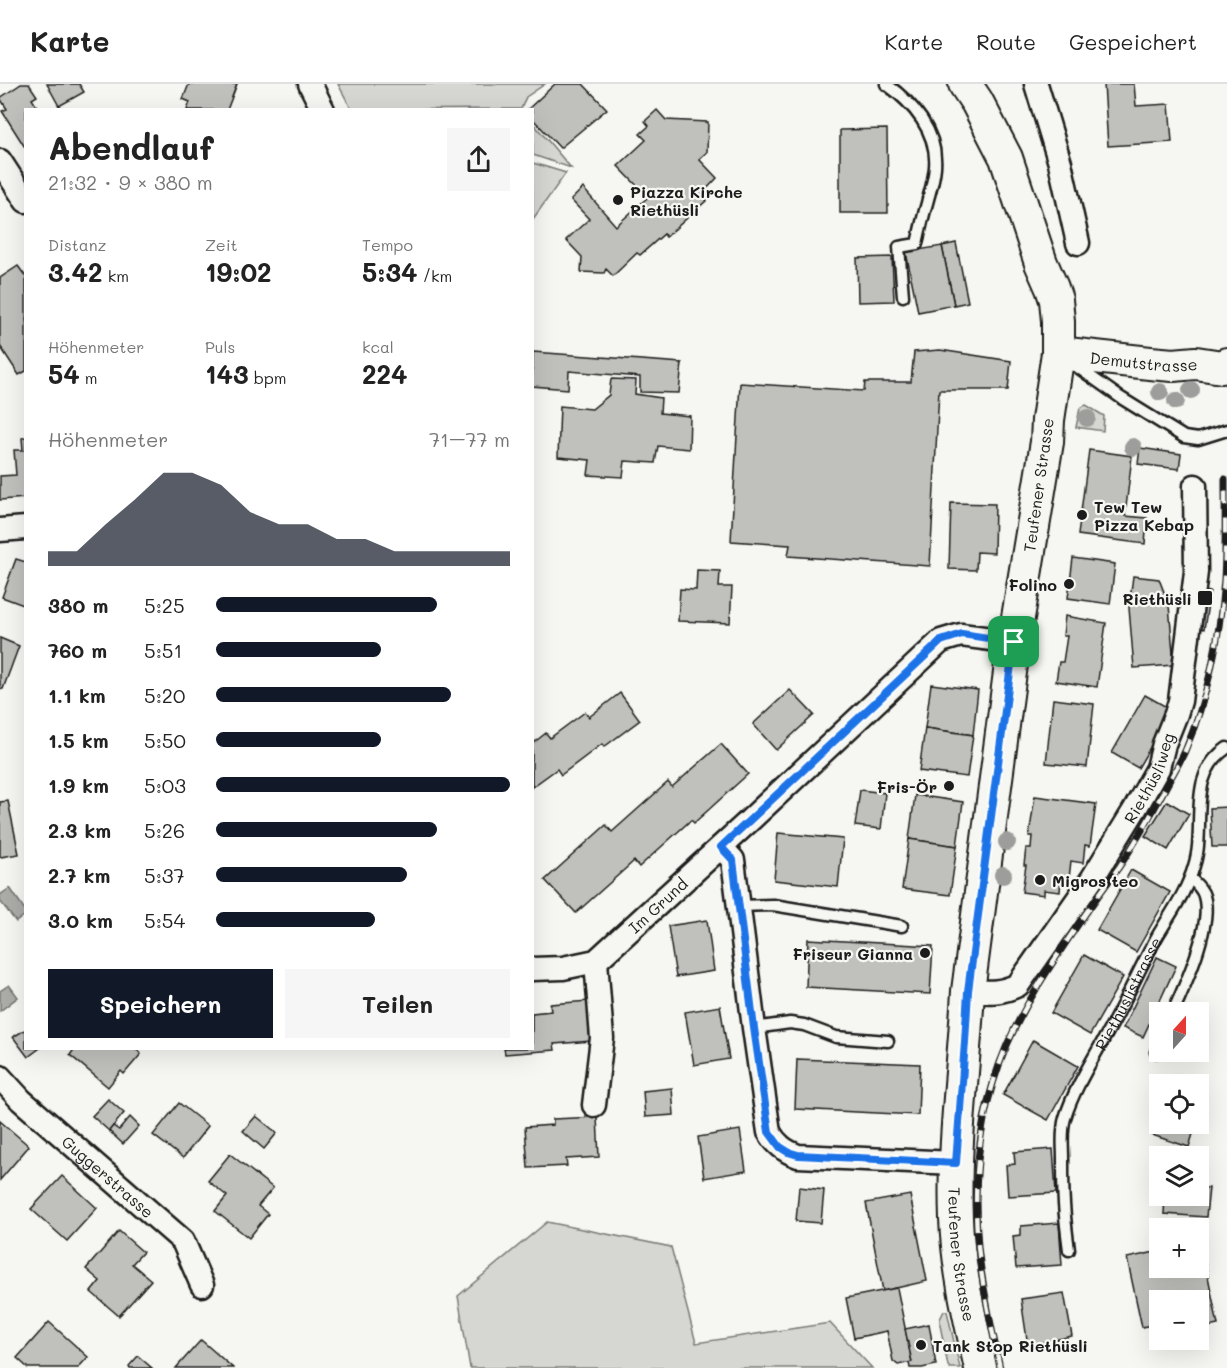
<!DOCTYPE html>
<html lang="de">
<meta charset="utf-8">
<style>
:root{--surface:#fff;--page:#f6f6f6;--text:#222;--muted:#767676;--line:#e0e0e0;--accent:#111827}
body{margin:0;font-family:Mali,sans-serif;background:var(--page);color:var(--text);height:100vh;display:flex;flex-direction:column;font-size:22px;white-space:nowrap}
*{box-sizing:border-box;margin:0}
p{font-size:20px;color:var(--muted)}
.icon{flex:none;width:33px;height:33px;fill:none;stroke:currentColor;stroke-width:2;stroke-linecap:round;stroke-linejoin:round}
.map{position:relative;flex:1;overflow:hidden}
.sheet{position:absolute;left:24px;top:24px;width:510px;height:942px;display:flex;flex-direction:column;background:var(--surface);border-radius:0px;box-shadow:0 6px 24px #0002}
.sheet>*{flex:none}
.needle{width:39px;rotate:21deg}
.controls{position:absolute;left:1149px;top:918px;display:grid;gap:12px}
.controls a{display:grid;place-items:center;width:60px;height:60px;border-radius:0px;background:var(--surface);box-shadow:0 6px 24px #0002;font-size:30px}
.pin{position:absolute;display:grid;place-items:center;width:51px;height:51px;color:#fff;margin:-26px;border-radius:12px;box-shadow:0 3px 9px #0006}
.round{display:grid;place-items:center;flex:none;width:63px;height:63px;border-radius:0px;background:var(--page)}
.headline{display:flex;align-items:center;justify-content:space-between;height:102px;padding:0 24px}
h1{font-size:33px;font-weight:700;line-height:45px}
.stats{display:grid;grid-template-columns:repeat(3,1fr);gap:9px;height:102px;padding:6px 24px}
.stats div{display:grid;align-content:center}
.stats b{font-size:26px;font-weight:700}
.stats small{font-size:16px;font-weight:400}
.stats p{font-size:16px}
.chart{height:168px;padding:12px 24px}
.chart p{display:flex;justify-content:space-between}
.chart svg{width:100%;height:108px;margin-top:6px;fill:var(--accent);opacity:.7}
.button{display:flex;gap:12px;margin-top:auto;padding:12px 24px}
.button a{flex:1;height:69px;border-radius:0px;background:var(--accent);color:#fff;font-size:24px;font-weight:700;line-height:69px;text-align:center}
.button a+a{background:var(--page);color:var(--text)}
ul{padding:0 24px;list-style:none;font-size:20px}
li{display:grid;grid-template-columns:96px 72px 1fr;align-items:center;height:45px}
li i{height:15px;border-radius:8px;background:var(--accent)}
header{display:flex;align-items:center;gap:36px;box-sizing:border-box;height:84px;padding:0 30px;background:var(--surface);border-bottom:2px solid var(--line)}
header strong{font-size:28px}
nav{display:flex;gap:33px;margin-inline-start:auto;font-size:21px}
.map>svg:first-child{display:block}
</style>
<header>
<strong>Karte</strong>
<nav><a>Karte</a><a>Route</a><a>Gespeichert</a></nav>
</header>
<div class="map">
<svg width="1227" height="1284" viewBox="0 0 1227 1284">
<rect width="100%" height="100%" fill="#f6f6f2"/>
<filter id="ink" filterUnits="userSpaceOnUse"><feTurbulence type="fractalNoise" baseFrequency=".0167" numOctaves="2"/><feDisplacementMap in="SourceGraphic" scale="12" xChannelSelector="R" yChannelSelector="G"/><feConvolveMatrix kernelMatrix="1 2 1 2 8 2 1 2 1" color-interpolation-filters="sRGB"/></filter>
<g filter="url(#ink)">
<g fill="#d6d6d2" stroke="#797977" stroke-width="1.5">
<path d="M338,0H545L526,13L521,25L352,26Z"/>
<path d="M533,39L571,84L533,71Z"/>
<path d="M533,79L566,89L533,135L532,79Z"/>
<path d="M1086,321L1104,332L1103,347L1076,343L1080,324Z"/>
<path d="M547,1138L671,1163L696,1259L830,1239L872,1284H470L458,1212Z"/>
<path d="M944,1227H947L960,1284H950L948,1282L940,1241V1235Z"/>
</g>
<g fill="#acaca9" stroke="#727271" stroke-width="1.5">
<path d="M10,804L25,826V831L16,838L0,817V811Z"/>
<path d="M9,901L18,913L0,927V907Z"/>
</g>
<g fill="#c0c0bd" stroke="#1c1c1c" stroke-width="1.5">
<path d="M21,0H29L37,12L32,15L39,26H26V65L2,27L7,25L0,14Z"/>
<path d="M47,0H79L84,8L59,22Z"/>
<path d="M189,0H237L227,26H187L190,18L183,15Z"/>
<path d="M555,0H583L607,25L560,64L532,34V26H527Z"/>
<path d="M1104,0H1134L1136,22L1169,20L1172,58L1108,62Z"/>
<path d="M657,26L666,36L708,38L707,68L699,75L717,94L701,111L707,116L666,153L664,150L640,171L637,169L613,192L606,185L604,189L581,188L582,173L566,156L589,135L571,116L583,104L616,142L648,113L618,82L646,56L640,50L649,42L645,37Z"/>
<path d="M887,45L888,129H840V46Z"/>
<path d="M956,159L968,218L954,221L942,162Z"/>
<path d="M942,162L954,221L918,228L906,168Z"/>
<path d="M892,173L894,217L858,218L857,174Z"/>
<path d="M18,182L26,193V287L19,291L0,262V194Z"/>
<path d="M940,266L1011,277L1008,306H939L930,482L788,472L790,461L731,457L740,299L864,307L865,298H911L914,268Z"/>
<path d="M533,268L682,279L679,309L640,308V293L569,287L568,305L532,302Z"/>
<path d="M611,295L636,296L635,310L661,314L660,329L690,332L689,365L658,362L655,379L625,377L623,393L588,391L590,376L558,373L560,322L592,325L609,311Z"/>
<path d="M26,353V414L0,416V392L16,391L14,366H23L22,354Z"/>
<path d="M1140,364L1181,370L1179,385L1138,380Z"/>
<path d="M1089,366L1132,372L1125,432L1147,434L1145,460L1078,451Z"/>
<path d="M951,419L995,420L994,469L977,468L976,486L949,485Z"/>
<path d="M1073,474L1115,480L1110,520L1068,514Z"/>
<path d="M16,475L26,478V522L2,513Z"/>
<path d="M697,486L720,487L719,503H732L730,539L678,537L680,505L696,506Z"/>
<path d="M1133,492L1159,495L1169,521L1174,581L1134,584L1129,524Z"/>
<path d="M1202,507L1210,508L1204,545L1197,544Z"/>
<path d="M1065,532L1106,539L1097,603L1056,597L1059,578H1063L1067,552H1063Z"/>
<path d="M0,554L19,562L3,605L0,604Z"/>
<path d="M931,600L978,606L973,651L925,644Z"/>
<path d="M790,606L814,631L776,666L753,640Z"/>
<path d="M620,609L640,636L604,663L602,660L561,691L557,685L532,703V660L546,649L550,654L585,628L589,633Z"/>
<path d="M1145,611L1172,626L1138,684L1112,669Z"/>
<path d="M1053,615L1094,620L1087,683L1046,679Z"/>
<path d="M925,644L973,651L967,693L919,687Z"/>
<path d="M721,660L748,690L694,739L691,736L639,783L634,777L576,829L545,796L606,741L612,748L668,698L672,703Z"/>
<path d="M860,706L885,709L881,745L855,742Z"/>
<path d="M915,711L963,718L957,762L909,755Z"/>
<path d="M1035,712L1096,720L1090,762L1085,761L1083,779L1071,777L1069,794H1061L1060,808L1044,806V811L1022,808L1026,781H1024L1026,764H1031L1032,752H1029Z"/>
<path d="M8,717L19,770L0,773V718Z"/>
<path d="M1167,717L1189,730L1168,766L1145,752Z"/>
<path d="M1227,723V763H1212L1210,724Z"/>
<path d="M778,749L843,755L838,803L774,796Z"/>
<path d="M909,755L957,762L950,811L902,805Z"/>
<path d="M1131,786L1170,808L1136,868L1097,846Z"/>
<path d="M707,836L714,887L676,893L668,842Z"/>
<path d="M808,855L933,862L930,910L806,903Z"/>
<path d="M1084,871L1123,893L1090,951L1051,929Z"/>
<path d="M1157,873L1176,882L1143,953L1123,944Z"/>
<path d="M589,917L592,957L554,960L555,966L505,970L504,964H532V929L551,927L550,920Z"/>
<path d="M720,922L729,975L694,981L685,928Z"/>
<path d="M26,945V964H40L28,973L13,953Z"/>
<path d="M1033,956L1078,982L1048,1036L1003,1011Z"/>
<path d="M75,964H135L141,970L124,990L121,987L108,1003L70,971Z"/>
<path d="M797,975L920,980L918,1031L795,1025Z"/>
<path d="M672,1004L674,1031L645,1033L643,1007Z"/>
<path d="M108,1015L124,1029L109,1047L92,1032Z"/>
<path d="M179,1019L208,1042L183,1074L153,1051Z"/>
<path d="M1160,1026V1040H1196L1189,1063L1152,1051Z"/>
<path d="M256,1032L277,1049L264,1065L243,1047Z"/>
<path d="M130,1033L139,1042L123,1060L109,1047L113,1042L119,1046Z"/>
<path d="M597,1033L599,1073L566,1075L567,1082L528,1084L525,1043L553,1041V1035Z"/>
<path d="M0,1037L29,1062L0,1096Z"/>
<path d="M740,1046L746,1087L704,1094L698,1053Z"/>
<path d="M1053,1065L1056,1109L1008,1112L1006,1081L1015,1080L1014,1068Z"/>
<path d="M230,1070L273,1104L258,1122L268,1130L249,1154L215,1127L227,1112L208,1097Z"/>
<path d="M62,1092L97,1124L67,1157L31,1125Z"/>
<path d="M799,1103L824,1106L821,1139L796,1137Z"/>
<path d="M1198,1104H1209L1206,1133L1164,1130L1165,1112H1198Z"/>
<path d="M910,1111L927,1197L883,1207L866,1119Z"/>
<path d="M1059,1139L1062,1181L1016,1184L1013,1152L1021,1151V1142Z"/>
<path d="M119,1147L143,1168L132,1180L151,1196L119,1232L91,1208L100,1197L86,1185Z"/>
<path d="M1160,1167V1184H1198V1175L1204,1173L1218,1241L1198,1245V1216H1160V1239L1142,1243L1127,1174Z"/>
<path d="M897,1204L912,1278L898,1281L893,1277L887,1247L854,1254L846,1214Z"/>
<path d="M1064,1209L1072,1252L1028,1262L1021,1215Z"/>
<path d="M49,1238L88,1273L78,1284H28L17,1274Z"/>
<path d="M929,1240L936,1281L922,1284H910L909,1279L912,1278L905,1245Z"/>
<path d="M201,1256L233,1284H176Z"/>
<path d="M138,1272L152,1284H130L129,1282Z"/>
</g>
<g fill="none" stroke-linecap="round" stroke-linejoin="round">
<g stroke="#1c1c1c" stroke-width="15">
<g id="lane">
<path d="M886,0C913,19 938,48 935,83C934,96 930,107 927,119C923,133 920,146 917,160L899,163L903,212"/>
<path d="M1073,280L1121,314L1184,353L1198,355L1227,346"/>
<path d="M739,822L773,821L902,842"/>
<path d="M1173,928C1185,901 1213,841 1204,812C1202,804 1195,799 1190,794"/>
<path d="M754,944L790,939L804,941L836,953L888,957"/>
<path d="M1156,968L1160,959"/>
<path id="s1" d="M1069,1166C1067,1151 1065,1136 1064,1120C1063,1105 1063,1090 1063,1075C1063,1061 1061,1047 1065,1034C1074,1004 1095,972 1110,944C1127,914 1141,881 1158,851C1171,829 1187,807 1194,782C1207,743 1185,692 1227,664"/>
</g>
</g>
<g stroke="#1c1c1c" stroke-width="27">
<g id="street">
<path d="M310,0L323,26"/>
<path d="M1036,0L1060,79L1078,159"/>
<path d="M0,77L26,117"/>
<path d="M0,446L26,444"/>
<path d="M721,763L733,776L754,944L769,1048C776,1060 784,1067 798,1072L955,1079"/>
<path id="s2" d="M532,885L563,884L596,877L749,737L941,557L961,551L1014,558"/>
<path id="s3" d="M968,907C988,908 999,910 1018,901L1092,795L1135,725L1158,684L1164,660L1176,630L1180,617L1196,488L1195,402"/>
<path id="s4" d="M0,993L21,1016L183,1157L202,1201"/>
<path d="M594,1021L602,954L596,877"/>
</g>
</g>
<g stroke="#1c1c1c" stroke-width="36">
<g id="secondary">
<path id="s5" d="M965,0L977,18L1006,74L1041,179L1052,204L1056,216L1058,237V269L1048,336L1047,358L1014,558L968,907C964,983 953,1059 956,1135C958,1186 970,1235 981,1284"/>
<path id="s6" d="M1058,269L1150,279L1173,281L1196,279L1222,283L1227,280"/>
</g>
</g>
<use href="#lane" stroke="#f6f6f2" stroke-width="10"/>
<use href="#street" stroke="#f6f6f2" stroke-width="22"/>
<use href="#secondary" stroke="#f6f6f2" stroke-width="32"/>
<g stroke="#1c1c1c" stroke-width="7">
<path id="rail" d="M1000,1284C992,1244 982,1203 978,1162C972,1094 980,1024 1007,961C1025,920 1050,882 1075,845C1089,824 1104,804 1119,783C1137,757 1152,729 1167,701C1173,690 1180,678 1185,667C1208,613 1220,553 1224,495C1226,462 1225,428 1225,395"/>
</g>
<use href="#rail" stroke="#f6f6f2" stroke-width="4.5" stroke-dasharray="14" stroke-linecap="butt"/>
</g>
<g fill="#9d9d9b">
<circle cx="1191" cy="306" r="9"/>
<circle cx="1160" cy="308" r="9"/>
<circle cx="1176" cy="317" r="9"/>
<circle cx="1087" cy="334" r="9"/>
<circle cx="1133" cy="363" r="9"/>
<circle cx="1007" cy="758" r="9"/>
<circle cx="1003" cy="791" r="9"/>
</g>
</g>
<g fill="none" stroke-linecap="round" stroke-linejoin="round" filter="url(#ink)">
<g stroke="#fff" stroke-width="12">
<path id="route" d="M962,550L1014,558L968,907L965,958L956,1079L798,1071L788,1068L780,1063L769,1048L754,944L733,776L721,763L941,557Z"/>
</g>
<use href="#route" stroke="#1a73e8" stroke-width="8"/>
</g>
<g fill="#1c1c1c" stroke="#f6f6f2" stroke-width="2">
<circle cx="618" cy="116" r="6"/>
<circle cx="1082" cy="431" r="6"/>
<circle cx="1069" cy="500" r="6"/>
<rect x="1197" y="506" width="16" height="16" rx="3"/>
<circle cx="949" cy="702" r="6"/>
<circle cx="1040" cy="796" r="6"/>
<circle cx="925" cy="869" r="6"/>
<circle cx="921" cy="1261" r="6"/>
</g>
<g text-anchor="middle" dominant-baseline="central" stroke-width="4.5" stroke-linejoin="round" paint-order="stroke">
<g font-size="16" font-weight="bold" fill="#1c1c1c" stroke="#f6f6f2" text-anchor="start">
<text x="630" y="107">Piazza Kirche<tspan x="630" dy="18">Riethüsli</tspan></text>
<text x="1094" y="422">Tew Tew<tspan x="1094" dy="18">Pizza Kebap</tspan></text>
<text x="1057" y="500" text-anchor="end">Folino</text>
<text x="1192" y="514" text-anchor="end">Riethüsli</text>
<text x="937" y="702" text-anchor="end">Fris-Ör</text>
<text x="1052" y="796">Migros teo</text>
<text x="913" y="869" text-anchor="end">Friseur Gianna</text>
<text x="933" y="1261">Tank Stop Riethüsli</text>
</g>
<g font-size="16" fill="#1c1c1c" stroke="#f6f6f2">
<text stroke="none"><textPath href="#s6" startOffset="86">Demutstrasse</textPath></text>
<text transform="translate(1038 401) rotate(-82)">Teufener Strasse</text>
<text stroke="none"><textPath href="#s3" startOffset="297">Riethüsliweg</textPath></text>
<text stroke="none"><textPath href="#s2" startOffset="148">Im Grund</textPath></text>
<text stroke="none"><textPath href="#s1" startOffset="272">Riethüslistrasse</textPath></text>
<text stroke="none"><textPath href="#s4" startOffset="147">Guggerstrasse</textPath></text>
<text stroke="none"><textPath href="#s5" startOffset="1197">Teufener Strasse</textPath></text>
</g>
</g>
</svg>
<div class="controls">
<a><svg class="needle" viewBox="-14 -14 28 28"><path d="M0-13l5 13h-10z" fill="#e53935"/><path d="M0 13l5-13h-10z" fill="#767676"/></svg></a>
<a><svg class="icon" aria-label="locate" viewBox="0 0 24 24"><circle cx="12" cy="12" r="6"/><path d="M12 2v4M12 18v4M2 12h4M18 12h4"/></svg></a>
<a><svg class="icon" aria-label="layers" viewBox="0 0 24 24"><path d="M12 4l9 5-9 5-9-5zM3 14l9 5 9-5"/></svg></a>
<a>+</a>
<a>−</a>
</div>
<div class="pin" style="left:1014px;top:558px;background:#1e9e55"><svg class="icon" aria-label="arrive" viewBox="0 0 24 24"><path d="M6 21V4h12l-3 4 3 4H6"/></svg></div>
<section class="sheet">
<div class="headline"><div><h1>Abendlauf</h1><p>21:32 · 9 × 380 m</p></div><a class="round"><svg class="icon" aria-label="share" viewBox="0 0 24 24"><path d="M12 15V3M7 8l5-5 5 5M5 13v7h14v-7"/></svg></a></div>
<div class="stats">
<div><p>Distanz</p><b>3.42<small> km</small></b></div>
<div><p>Zeit</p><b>19:02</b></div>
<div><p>Tempo</p><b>5:34<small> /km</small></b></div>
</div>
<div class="stats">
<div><p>Höhenmeter</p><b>54<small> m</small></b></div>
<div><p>Puls</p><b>143<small> bpm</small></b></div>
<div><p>kcal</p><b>224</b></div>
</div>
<div class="chart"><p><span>Höhenmeter</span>71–77 m</p>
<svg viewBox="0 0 160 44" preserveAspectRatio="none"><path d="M0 44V38L10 38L20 27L30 17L40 6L50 6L60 11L70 22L80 27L90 27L100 33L110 33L120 38L130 38L140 38L150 38L160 38V44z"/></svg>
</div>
<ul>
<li><b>380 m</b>5:25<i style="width:75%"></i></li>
<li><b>760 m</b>5:51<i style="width:56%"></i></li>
<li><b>1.1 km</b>5:20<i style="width:80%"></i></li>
<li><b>1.5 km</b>5:50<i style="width:56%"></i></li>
<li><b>1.9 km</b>5:03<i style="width:100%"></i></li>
<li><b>2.3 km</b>5:26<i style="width:75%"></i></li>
<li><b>2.7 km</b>5:37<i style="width:65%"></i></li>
<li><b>3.0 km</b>5:54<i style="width:54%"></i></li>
</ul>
<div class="button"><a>Speichern</a><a>Teilen</a></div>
</section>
</div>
